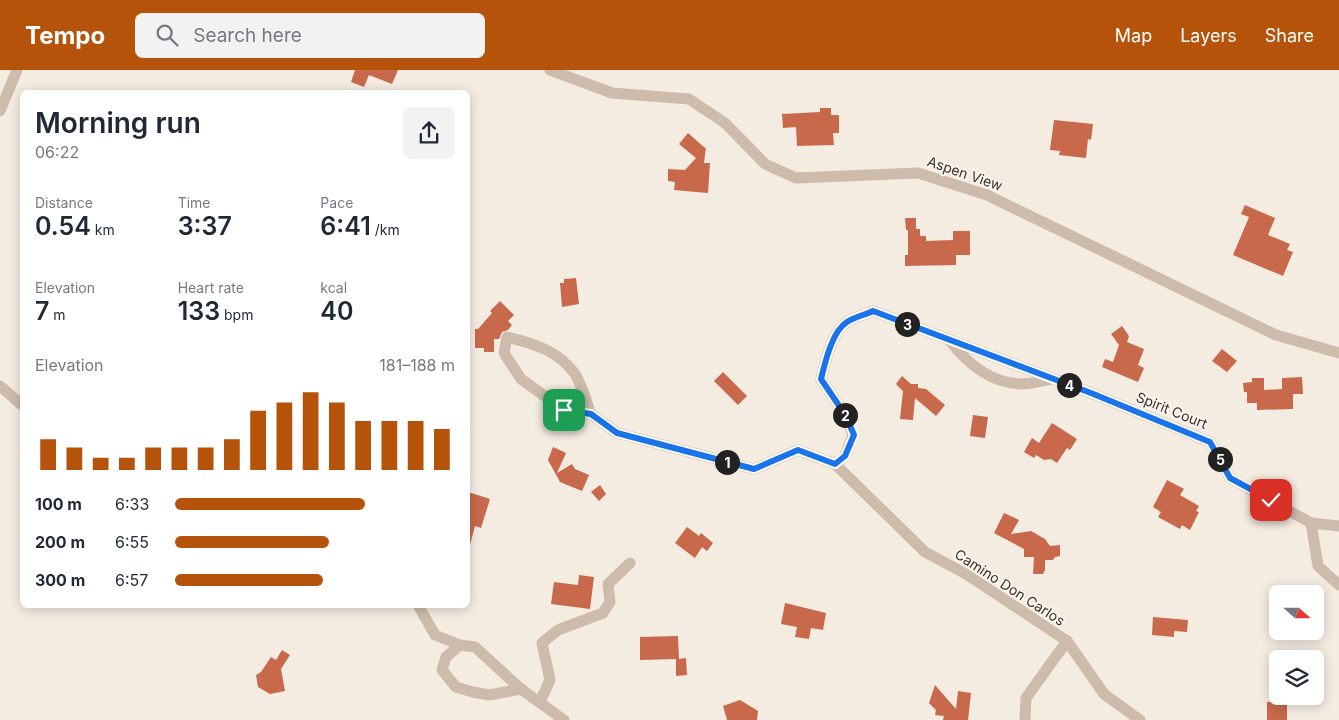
<!DOCTYPE html>
<meta charset="utf-8">
<style>
:root{--surface:#fff;--page:#f2f2f3;--text:#1f2937;--muted:#747a83;--accent:#b45309}
body{margin:0;font-family:Inter,sans-serif;background:var(--page);color:var(--text);height:100vh;display:flex;flex-direction:column;font-size:19px;white-space:nowrap}
*{box-sizing:border-box;margin:0}
p{font-size:16px;color:var(--muted)}
.icon{flex:none;width:28px;height:28px;fill:none;stroke:currentColor;stroke-width:2;stroke-linecap:round;stroke-linejoin:round}
.map{position:relative;flex:1;overflow:hidden}
.drawer{position:absolute;left:20px;top:20px;width:450px;height:518px;display:flex;flex-direction:column;background:var(--surface);border-radius:8px;box-shadow:0 2px 12px #0003}
.drawer>*{flex:none}
.needle{width:32px;rotate:111deg}
.fabs{position:absolute;left:1269px;top:515px;display:grid;gap:10px}
.fabs a{display:grid;place-items:center;width:55px;height:55px;border-radius:8px;background:var(--surface);box-shadow:0 2px 12px #0003;font-size:25px}
.pin{position:absolute;display:grid;place-items:center;width:42px;height:42px;color:#fff;margin:-21px;border-radius:10px;box-shadow:0 2px 8px #0006}
.km{position:absolute;width:25px;height:25px;margin:-12px;border-radius:50%;background:#222;color:#fff;font-size:14px;line-height:25px;text-align:center}
.round{display:grid;place-items:center;flex:none;width:52px;height:52px;border-radius:8px;background:var(--page)}
.headline{display:flex;align-items:center;justify-content:space-between;height:85px;padding:0 15px}
h1{font-size:28px;font-weight:600;line-height:38px}
.metrics{display:grid;grid-template-columns:repeat(3,1fr);gap:8px;height:85px;padding:5px 15px}
.metrics div{display:grid;align-content:center}
.metrics b{font-size:25px;font-weight:600}
.metrics small{font-size:14px;font-weight:400}
.metrics p{font-size:14px}
.chart{height:140px;padding:10px 15px}
.chart p{display:flex;justify-content:space-between}
.chart svg{width:100%;height:90px;margin-top:5px;stroke:var(--accent);stroke-width:6}
ul{padding:0 15px;list-style:none;font-size:16px}
li{display:grid;grid-template-columns:80px 60px 1fr;align-items:center;height:38px}
li i{height:12px;border-radius:6px;background:var(--accent)}
header{display:flex;align-items:center;gap:30px;box-sizing:border-box;height:70px;padding:0 25px;background:var(--accent);color:#fff}
header strong{font-size:24px}
nav{display:flex;gap:28px;margin-inline-start:auto;font-size:18px}
.search{width:350px;height:45px;background:var(--page);display:flex;align-items:center;gap:12px;box-sizing:border-box;padding:0 18px;border-radius:8px;color:var(--muted);font-size:19px}
.map>svg:first-child{display:block}
</style>
<header>
<strong>Tempo</strong>
<div class="search"><svg class="icon" aria-label="search" viewBox="0 0 24 24"><circle cx="10" cy="10" r="6"/><path d="M15 15l6 6"/></svg>Search here</div>
<nav><a>Map</a><a>Layers</a><a>Share</a></nav>
</header>
<div class="map">
<svg width="1339" height="650" viewBox="0 0 1339 650">
<rect width="100%" height="100%" fill="#f4ebe1"/>
<g fill="#c8694b">
<path d="M355,0H398L392,14L369,5L364,17L351,12Z"/>
<path d="M820,38H831V45H839V63H833L834,75L797,76L796,57L783,58L782,44L820,42Z"/>
<path d="M1054,50L1093,54L1091,70L1088,69L1086,88L1059,85L1060,81L1050,80Z"/>
<path d="M688,63L705,78L706,77L704,93H710L708,123L674,120L675,112L668,111V99L685,100L696,88L679,74Z"/>
<path d="M1245,135L1275,148L1268,165L1290,174L1287,180L1293,182L1283,206L1233,185L1249,147L1241,144Z"/>
<path d="M905,148H916V159H920V166H926V171L953,170V161H970V185H956V195L905,196V185H908V160H906Z"/>
<path d="M576,208L579,234L562,237L560,213H564V209Z"/>
<path d="M500,231L514,245L508,251L512,255L508,260L502,262L499,269H494V282H484V278H475V259H478L492,243L490,241Z"/>
<path d="M1122,256L1129,266L1127,272L1144,279L1138,295L1144,298L1138,312L1102,297L1105,289L1113,292L1119,275L1111,264Z"/>
<path d="M1222,279L1237,291L1227,302L1212,291Z"/>
<path d="M723,302L747,326L738,335L714,311Z"/>
<path d="M902,306L911,314H918V318L926,319L945,335L936,346L915,328L913,350L900,349L903,321L896,314Z"/>
<path d="M1302,307L1303,324H1293V339L1257,340V333H1247V322H1244L1243,313L1252,312V308H1264V320L1282,319V308Z"/>
<path d="M973,345L988,347L985,368L970,366Z"/>
<path d="M1052,353L1077,369L1070,380L1067,378L1057,393L1051,389L1044,390L1036,385L1034,388L1024,382L1032,368L1039,373Z"/>
<path d="M553,377L566,383L557,403L572,394L575,399L589,405L582,421L560,412L548,390Z"/>
<path d="M1167,410L1184,419L1180,425L1199,436L1196,441L1199,442L1190,460L1182,455L1180,459L1158,447L1161,442L1153,437Z"/>
<path d="M600,415L606,424L599,431L591,422Z"/>
<path d="M468,422L490,429L481,458L475,456L470,475L468,474Z"/>
<path d="M1004,443L1019,450L1011,464L1031,461L1045,469L1050,476L1060,475V486L1055,487L1053,490H1045V500L1043,504H1033L1034,487H1024V479L994,463Z"/>
<path d="M687,457L699,466L701,463L713,473L707,481L702,477L695,488L675,473Z"/>
<path d="M579,505L594,507L590,539L551,534L554,512L578,515Z"/>
<path d="M785,533L826,543L823,560L811,558L809,569L795,567L797,557L781,554Z"/>
<path d="M1153,547L1188,550L1187,562L1174,561V567L1152,565Z"/>
<path d="M678,566L679,589L686,588L687,605L676,606V589L640,590V567Z"/>
<path d="M282,580L290,585L281,599L285,621L270,624L258,617L256,605L261,602L271,587L276,590Z"/>
<path d="M935,615L956,639L958,621L971,623L968,650H943L944,646L935,645L936,640L929,633Z"/>
<path d="M740,630L758,641L757,650H727L723,636Z"/>
<rect x="1267" y="632" width="20" height="18"/>
</g>
<g fill="none" stroke-linecap="round" stroke-linejoin="round">
<g stroke="#cdbbac" stroke-width="11">
<path d="M550,0L612,23L689,29L725,53L765,94L796,108L918,103L987,125L1276,265L1339,283"/>
<path d="M0,41L17,0"/>
<path d="M950,271C967,293 991,313 1021,314C1031,314 1041,311 1051,309"/>
<path d="M0,316L22,335"/>
<path d="M591,344C586,331 582,315 575,304C559,281 533,273 507,267L504,283L521,309L564,340L591,344L617,363L754,399L798,380L835,394L925,482L966,504L1067,571L1104,624L1140,650"/>
<path d="M835,394L845,386L853,365L846,346L821,309C825,293 832,261 847,252C854,247 865,245 873,241L1091,323L1210,372L1230,408L1311,453"/>
<path d="M1339,456L1311,453L1318,496L1339,515"/>
<path d="M418,535L435,565L460,575L475,577L521,619L564,650"/>
<path d="M460,575L446,587L442,600L456,617L473,622L489,625L521,619"/>
<path d="M540,632L550,610L542,573L558,560L603,543L610,532L608,514L630,493"/>
<path d="M1025,650L1026,628L1067,571"/>
</g>
</g>
<g fill="none" stroke-linecap="round" stroke-linejoin="round">
<g stroke="#fff" stroke-width="10">
<path id="route" d="M564,340L591,344L617,363L754,399L798,380L835,394L845,386L854,365L846,346L821,309C825,293 832,261 847,252C854,247 865,245 873,241L1091,323L1210,372L1230,408L1271,430"/>
</g>
<use href="#route" stroke="#1a73e8" stroke-width="6"/>
</g>
<g text-anchor="middle" dominant-baseline="central" stroke-width="4" stroke-linejoin="round" paint-order="stroke">
<g font-size="14" fill="#3b302b" stroke="#fbf5ee">
<text transform="translate(965 103) rotate(19)">Aspen View</text>
<text transform="translate(1172 340) rotate(22)">Spirit Court</text>
<text transform="translate(1010 517) rotate(33)">Camino Don Carlos</text>
</g>
</g>
</svg>
<div class="fabs">
<a><svg class="needle" viewBox="-14 -14 28 28"><path d="M0-13l5 13h-10z" fill="#e53935"/><path d="M0 13l5-13h-10z" fill="#747a83"/></svg></a>
<a><svg class="icon" aria-label="layers" viewBox="0 0 24 24"><path d="M12 4l9 5-9 5-9-5zM3 14l9 5 9-5"/></svg></a>
</div>
<div class="pin" style="left:564px;top:340px;background:#1e9e55"><svg class="icon" aria-label="arrive" viewBox="0 0 24 24"><path d="M6 21V4h12l-3 4 3 4H6"/></svg></div>
<div class="pin" style="left:1271px;top:430px;background:#d93025"><svg class="icon" aria-label="check" viewBox="0 0 24 24"><path d="M5 12l5 5 9-10"/></svg></div>
<b class="km" style="left:727px;top:392px">1</b>
<b class="km" style="left:845px;top:345px">2</b>
<b class="km" style="left:907px;top:254px">3</b>
<b class="km" style="left:1069px;top:315px">4</b>
<b class="km" style="left:1220px;top:389px">5</b>
<section class="drawer">
<div class="headline"><div><h1>Morning run</h1><p>06:22</p></div><a class="round"><svg class="icon" aria-label="share" viewBox="0 0 24 24"><path d="M12 15V3M7 8l5-5 5 5M5 13v7h14v-7"/></svg></a></div>
<div class="metrics">
<div><p>Distance</p><b>0.54<small> km</small></b></div>
<div><p>Time</p><b>3:37</b></div>
<div><p>Pace</p><b>6:41<small> /km</small></b></div>
</div>
<div class="metrics">
<div><p>Elevation</p><b>7<small> m</small></b></div>
<div><p>Heart rate</p><b>133<small> bpm</small></b></div>
<div><p>kcal</p><b>40</b></div>
</div>
<div class="chart"><p><span>Elevation</span>181–188 m</p>
<svg viewBox="0 0 160 44" preserveAspectRatio="none"><path d="M5 44V29M15 44V33M25 44V38M35 44V38M45 44V33M55 44V33M65 44V33M75 44V29M85 44V15M95 44V11M105 44V6M115 44V11M125 44V20M135 44V20M145 44V20M155 44V24"/></svg>
</div>
<ul>
<li><b>100 m</b>6:33<i style="width:68%"></i></li>
<li><b>200 m</b>6:55<i style="width:55%"></i></li>
<li><b>300 m</b>6:57<i style="width:53%"></i></li>
</ul>
</section>
</div>
